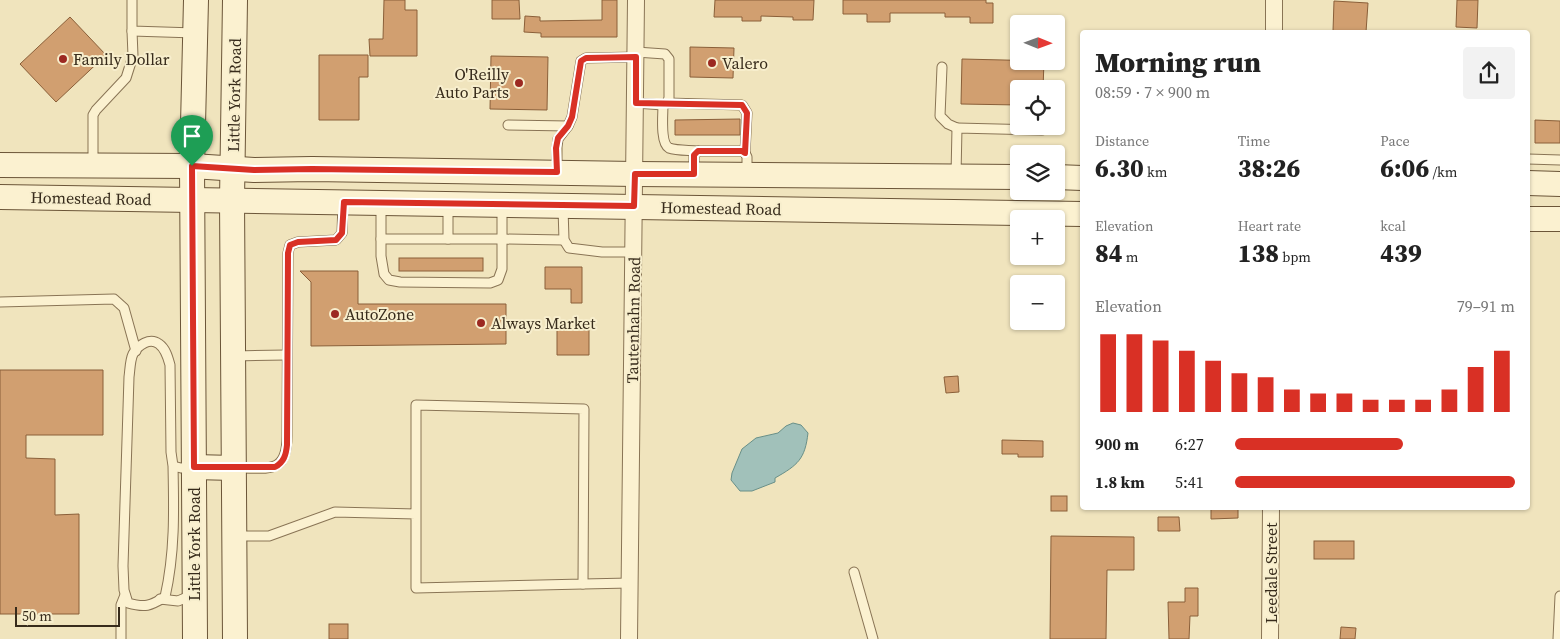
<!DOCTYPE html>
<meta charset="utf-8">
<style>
:root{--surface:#fff;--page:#f2f2f2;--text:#222;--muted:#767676;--accent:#d93025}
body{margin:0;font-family:"Source Serif 4",serif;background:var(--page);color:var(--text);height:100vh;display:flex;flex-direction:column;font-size:19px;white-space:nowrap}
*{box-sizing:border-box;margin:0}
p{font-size:16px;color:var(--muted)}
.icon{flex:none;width:28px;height:28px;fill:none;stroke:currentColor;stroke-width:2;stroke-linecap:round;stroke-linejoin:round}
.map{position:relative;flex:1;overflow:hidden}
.details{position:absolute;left:1080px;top:30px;width:450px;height:480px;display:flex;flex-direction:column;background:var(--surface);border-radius:5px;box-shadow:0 1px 4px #0004}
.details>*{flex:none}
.needle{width:32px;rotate:91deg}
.tools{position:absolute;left:1010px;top:15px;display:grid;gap:10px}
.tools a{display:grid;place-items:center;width:55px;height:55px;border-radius:5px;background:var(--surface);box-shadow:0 1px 4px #0004;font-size:25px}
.scale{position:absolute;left:15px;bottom:12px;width:105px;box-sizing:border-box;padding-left:5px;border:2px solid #372b1b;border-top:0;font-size:14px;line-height:18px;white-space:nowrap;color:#372b1b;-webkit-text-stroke:4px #f7eecd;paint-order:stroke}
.pin{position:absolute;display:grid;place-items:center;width:42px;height:42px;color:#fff;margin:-51px -21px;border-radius:50% 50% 50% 0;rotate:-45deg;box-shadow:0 0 5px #0007}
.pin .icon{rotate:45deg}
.round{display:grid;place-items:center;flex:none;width:52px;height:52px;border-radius:5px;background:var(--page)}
.overview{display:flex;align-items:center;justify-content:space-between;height:85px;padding:0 15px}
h1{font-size:28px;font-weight:800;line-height:38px}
.stats{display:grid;grid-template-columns:repeat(3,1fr);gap:8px;height:85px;padding:5px 15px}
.stats div{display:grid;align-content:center}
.stats b{font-size:25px;font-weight:800}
.stats small{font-size:14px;font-weight:400}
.stats p{font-size:14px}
.chart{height:140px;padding:10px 15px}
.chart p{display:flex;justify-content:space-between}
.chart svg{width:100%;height:90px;margin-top:5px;stroke:var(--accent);stroke-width:6}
ul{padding:0 15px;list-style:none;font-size:16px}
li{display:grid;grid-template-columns:80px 60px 1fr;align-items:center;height:38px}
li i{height:12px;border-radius:6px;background:var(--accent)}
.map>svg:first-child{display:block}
</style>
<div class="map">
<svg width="1560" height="639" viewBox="0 0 1560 639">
<rect width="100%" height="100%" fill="#f0e4bd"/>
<path fill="#a1c1ba" stroke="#688f88" d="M793,423L801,425L808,433C805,459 798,465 775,478V482L752,491H740L731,480L732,473L742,449L756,438L778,433L786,426Z"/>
<g fill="#d19f70" stroke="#8a5f39">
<path d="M384,0H405V10H417V56H370L369,39H383Z"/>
<path d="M492,0H519L520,19H492Z"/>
<path d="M602,0H617V37H541V33L524,32L525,16L540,17V21L602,20Z"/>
<path d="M715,0H814L813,20H793V17L761,16V21H742V17H714Z"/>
<path d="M843,0H986V3H993V23H970V17H945V13H890V22H867V14H843Z"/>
<path d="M1457,0H1478L1477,28L1456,27Z"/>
<path d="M1334,1L1368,3L1366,32L1333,31Z"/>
<path d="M70,17L106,55L56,102L20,64Z"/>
<path d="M690,47L734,48L733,78L690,77Z"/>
<path d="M319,55H368V77H359V120H319Z"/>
<path d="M491,56L548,57L547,110L490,109Z"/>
<path d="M962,59L1044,61L1043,89H1019V105L961,104Z"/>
<path d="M740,119V135H675V120Z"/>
<path d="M1535,120L1560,121V143H1535Z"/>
<rect x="399" y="258" width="84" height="13"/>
<path d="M545,267H582V303H571V289H545Z"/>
<path d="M300,271H358V304H506V344L311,346V282Z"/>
<path d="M557,329L589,330V355H557Z"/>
<path d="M0,370H103V435H26V458L55,459V515L79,514V614H0Z"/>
<path d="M958,376L959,392L946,393L944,377Z"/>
<path d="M1002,440L1043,441V457H1018V454H1002Z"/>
<rect x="1051" y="496" width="16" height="15"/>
<path d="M1211,508H1238V518L1211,519Z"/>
<path d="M1158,517H1179L1180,531H1158Z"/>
<path d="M1051,536L1134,537V570H1107L1106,639H1050Z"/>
<rect x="1314" y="541" width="40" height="18"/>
<path d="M1185,588H1198V616H1190L1189,639H1169L1168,602H1185Z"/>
<rect x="329" y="624" width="19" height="15"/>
<path d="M1341,627L1356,628L1355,639H1340Z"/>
</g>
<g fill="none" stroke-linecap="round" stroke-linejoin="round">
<g stroke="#897455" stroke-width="11">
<g id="lane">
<path d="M132,0V31L195,33"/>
<path d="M942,67L940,116L948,124L957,128"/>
<path d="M636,103L663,105L667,103L669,98V59L665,54L636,52"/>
<path d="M667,103L742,105L747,113L745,153"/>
<path d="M663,105C663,114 660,143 669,148C677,151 690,150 698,151"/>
<path d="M508,125L568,126"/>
<path d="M1528,159L1560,160"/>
<path d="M93,165V115L96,110L126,78L133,56L132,31"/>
<path d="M557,172V147L558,139L568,126L572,117L581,61L586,58L636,57"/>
<path d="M694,174V155L698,151H742L745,153L747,157V174"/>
<path d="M956,175L957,128L1042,130"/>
<path d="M381,204V256L384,274L389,280L400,282L490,283L498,280L502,269V239L564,240"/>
<path d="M563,208L564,240L569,248L602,252H634"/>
<path d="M381,239H448V204"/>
<path d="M448,239H502V205"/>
<path d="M0,302L114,299L124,308L136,351"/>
<path d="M234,356L286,355"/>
<path d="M173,466C174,510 175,553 165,597C150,606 145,608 128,603L124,590L123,566L129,377C130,370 130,360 133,354C138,345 150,337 159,344C166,349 168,358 170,365L171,452L173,466L181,468L194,467"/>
<path d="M234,468C265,467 287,477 287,436L288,253L290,245L298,242L336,240L342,233L343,202"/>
<path d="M235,536H269L335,512L416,514V405L584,409L583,584L416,588V514"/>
<path d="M854,572L873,639"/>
<path d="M583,584L630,583"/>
<path d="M160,599L178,601L192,595"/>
<path d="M121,639V605L125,595"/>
<path d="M1558,639L1560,596"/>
</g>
</g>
<g stroke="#897455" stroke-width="18">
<g id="street">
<path d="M1274,32V0"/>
<path d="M629,639L636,0"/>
<path d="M1270,639L1271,508"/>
</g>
</g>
<g stroke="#6b5538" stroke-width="26">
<g id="secondary">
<path d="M0,165L192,166L254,170L312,169L635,174L1019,177"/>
<path d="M1056,177L1082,178"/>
<path d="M1528,183L1560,184"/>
<path d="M0,197L1082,214"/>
<path d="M1528,219H1560"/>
<path d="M194,467L234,468"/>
<path d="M195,639L192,166L196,0"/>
<path d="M235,639L232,200L235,0"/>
</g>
</g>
<use href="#lane" stroke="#fbf1d0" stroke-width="9"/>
<use href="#street" stroke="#fbf1d0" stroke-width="16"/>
<use href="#secondary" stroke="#fbf1d0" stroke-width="24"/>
</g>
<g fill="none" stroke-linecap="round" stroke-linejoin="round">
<g stroke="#fff" stroke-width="10">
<path id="route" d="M636,57V103L742,105L747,113L745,153L742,151H698L694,155V174H635L634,206L344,202L342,233L336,240L298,242L290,245L288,253L287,445C286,455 284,462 275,467H194L192,166L254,170L312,169L557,172L556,148L558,138L568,126L572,117L581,61L586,58Z"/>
</g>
<use href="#route" stroke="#d93025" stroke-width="6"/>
</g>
<g fill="#9c2921" stroke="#f7eecd" stroke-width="2">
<circle cx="63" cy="59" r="5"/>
<circle cx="712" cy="63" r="5"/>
<circle cx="519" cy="83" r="5"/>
<circle cx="335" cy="314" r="5"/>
<circle cx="481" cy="323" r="5"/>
</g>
<g text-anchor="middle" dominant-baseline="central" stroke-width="4" stroke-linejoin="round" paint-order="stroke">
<g font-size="16" fill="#372b1b" stroke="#f7eecd" text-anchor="start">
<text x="73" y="59">Family Dollar</text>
<text x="722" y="63">Valero</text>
<text x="509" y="74" text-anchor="end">O'Reilly<tspan x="509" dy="18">Auto Parts</tspan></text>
<text x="345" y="314">AutoZone</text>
<text x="491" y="323">Always Market</text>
</g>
<g font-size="16" fill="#372b1b" stroke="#f7eecd">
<text transform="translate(234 95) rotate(-89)">Little York Road</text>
<text transform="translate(91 198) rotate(1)">Homestead Road</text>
<text transform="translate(721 208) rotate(1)">Homestead Road</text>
<text transform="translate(633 320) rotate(-89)">Tautenhahn Road</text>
<text transform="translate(194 544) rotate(-90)">Little York Road</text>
<text transform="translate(1271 573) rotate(-90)">Leedale Street</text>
</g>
</g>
</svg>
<div class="tools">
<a><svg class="needle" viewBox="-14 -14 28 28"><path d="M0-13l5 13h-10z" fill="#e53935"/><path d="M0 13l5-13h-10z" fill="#767676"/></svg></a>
<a><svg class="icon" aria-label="locate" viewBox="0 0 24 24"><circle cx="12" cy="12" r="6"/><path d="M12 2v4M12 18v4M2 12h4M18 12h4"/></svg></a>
<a><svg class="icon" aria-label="layers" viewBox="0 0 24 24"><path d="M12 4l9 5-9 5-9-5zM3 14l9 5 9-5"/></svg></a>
<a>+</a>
<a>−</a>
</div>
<div class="scale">50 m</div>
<div class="pin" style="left:192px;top:166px;background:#1e9e55"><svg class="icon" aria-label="arrive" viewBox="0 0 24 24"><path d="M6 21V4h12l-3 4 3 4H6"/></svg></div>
<section class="details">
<div class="overview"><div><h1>Morning run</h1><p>08:59 · 7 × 900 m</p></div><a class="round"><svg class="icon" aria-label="share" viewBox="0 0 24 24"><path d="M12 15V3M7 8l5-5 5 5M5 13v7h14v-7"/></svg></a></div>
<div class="stats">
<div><p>Distance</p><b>6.30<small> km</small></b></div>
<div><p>Time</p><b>38:26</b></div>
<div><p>Pace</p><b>6:06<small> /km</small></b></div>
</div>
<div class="stats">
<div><p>Elevation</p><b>84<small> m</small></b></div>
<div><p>Heart rate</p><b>138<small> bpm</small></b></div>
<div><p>kcal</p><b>439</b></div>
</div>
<div class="chart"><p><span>Elevation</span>79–91 m</p>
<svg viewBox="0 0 160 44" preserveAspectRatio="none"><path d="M5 44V6M15 44V6M25 44V9M35 44V14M45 44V19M55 44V25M65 44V27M75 44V33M85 44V35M95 44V35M105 44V38M115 44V38M125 44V38M135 44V33M145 44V22M155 44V14"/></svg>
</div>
<ul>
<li><b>900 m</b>6:27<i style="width:60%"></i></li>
<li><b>1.8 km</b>5:41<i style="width:100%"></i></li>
</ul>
</section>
</div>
